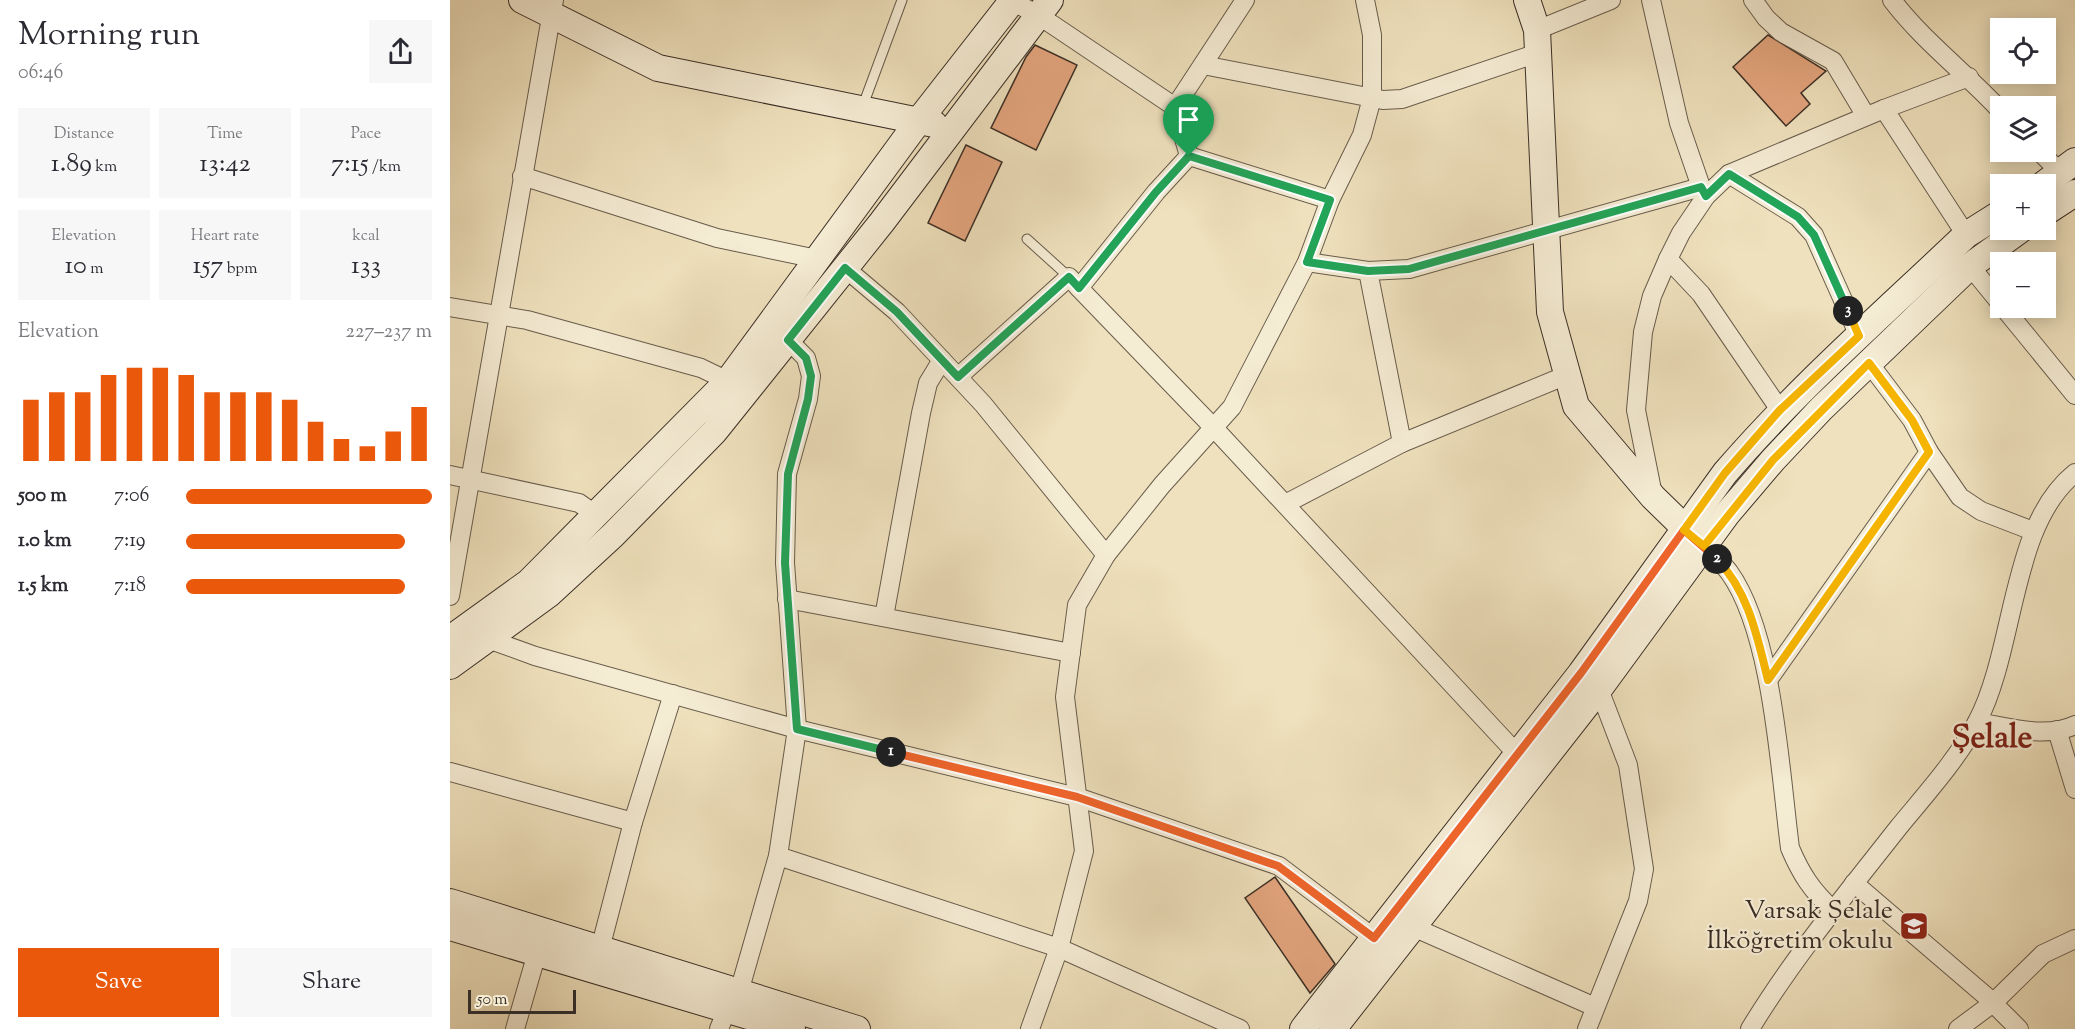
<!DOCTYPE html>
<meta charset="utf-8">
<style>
:root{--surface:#fff;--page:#f7f7f7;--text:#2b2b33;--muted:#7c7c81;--accent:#ea580c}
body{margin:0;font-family:"Sorts Mill Goudy",serif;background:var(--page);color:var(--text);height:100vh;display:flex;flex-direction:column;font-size:22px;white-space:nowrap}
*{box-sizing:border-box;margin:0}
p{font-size:20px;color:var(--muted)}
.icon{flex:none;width:33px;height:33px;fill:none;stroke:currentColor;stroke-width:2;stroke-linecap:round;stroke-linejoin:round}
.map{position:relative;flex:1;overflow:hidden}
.sheet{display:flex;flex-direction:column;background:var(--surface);width:450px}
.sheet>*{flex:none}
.buttons{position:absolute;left:1540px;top:18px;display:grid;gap:12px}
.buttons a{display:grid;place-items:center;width:66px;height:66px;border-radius:0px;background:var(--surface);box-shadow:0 3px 15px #0003;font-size:30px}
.scale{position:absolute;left:18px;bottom:15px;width:108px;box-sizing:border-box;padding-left:6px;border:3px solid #3b2f26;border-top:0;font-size:16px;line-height:21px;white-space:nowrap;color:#3b2f26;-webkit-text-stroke:4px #f5ecd4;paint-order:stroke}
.pin{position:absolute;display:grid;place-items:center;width:51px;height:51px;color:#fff;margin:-62px -26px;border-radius:50% 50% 50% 0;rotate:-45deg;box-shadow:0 0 6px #0007}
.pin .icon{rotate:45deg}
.km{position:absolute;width:30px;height:30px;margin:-15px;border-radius:50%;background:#222;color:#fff;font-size:16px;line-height:30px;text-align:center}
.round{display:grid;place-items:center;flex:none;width:63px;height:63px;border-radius:0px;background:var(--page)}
.headline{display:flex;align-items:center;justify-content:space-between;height:102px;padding:0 18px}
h1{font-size:33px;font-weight:600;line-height:45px}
.metrics{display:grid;grid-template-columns:repeat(3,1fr);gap:9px;height:102px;padding:6px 18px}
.metrics div{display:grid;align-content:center;border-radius:0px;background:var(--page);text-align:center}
.metrics b{font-size:26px;font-weight:600}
.metrics small{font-size:16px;font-weight:400}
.metrics p{font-size:16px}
.chart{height:168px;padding:12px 18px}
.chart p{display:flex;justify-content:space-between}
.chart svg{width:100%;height:108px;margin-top:6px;stroke:var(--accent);stroke-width:6}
.cta{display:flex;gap:12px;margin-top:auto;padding:12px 18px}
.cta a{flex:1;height:69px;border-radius:0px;background:var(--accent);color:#fff;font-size:24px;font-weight:600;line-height:69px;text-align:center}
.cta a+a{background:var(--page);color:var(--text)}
ul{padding:0 18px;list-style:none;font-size:20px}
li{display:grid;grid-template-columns:96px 72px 1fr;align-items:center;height:45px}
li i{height:15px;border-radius:8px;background:var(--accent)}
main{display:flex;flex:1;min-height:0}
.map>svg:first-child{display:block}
</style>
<main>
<section class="sheet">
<div class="headline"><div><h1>Morning run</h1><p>06:46</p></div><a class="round"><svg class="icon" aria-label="share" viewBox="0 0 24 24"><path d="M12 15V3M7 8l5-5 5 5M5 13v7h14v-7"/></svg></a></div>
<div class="metrics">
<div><p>Distance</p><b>1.89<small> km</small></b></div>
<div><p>Time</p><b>13:42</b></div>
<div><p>Pace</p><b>7:15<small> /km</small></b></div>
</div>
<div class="metrics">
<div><p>Elevation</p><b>10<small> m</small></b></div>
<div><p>Heart rate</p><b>157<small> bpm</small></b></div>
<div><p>kcal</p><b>133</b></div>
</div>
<div class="chart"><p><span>Elevation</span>227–237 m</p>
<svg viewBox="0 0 160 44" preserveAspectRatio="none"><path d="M5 44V19M15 44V16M25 44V16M35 44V9M45 44V6M55 44V6M65 44V9M75 44V16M85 44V16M95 44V16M105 44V19M115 44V28M125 44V35M135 44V38M145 44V32M155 44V22"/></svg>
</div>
<ul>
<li><b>500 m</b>7:06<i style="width:100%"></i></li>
<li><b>1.0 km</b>7:19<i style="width:89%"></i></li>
<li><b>1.5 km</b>7:18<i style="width:89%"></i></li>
</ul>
<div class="cta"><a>Save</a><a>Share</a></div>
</section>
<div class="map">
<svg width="1625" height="1029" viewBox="0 0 1625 1029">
<rect width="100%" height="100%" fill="#efe1bd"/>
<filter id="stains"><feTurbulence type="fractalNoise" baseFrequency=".00333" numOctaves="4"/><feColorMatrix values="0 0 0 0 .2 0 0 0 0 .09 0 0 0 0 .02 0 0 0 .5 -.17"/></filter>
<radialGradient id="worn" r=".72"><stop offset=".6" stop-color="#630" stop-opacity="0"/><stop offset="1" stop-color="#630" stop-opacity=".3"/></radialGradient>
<g fill="#e4a57e" stroke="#3b2f26" stroke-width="1.5">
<path d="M1318,35L1376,71L1351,93L1360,104L1336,126L1283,67Z"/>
<path d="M585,45L627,65L586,150L541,128L576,57Z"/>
<path d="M516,145L552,162L515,241L478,223Z"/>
<path d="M825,877L885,964L860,993L795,898Z"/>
</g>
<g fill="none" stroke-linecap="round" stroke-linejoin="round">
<g stroke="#685c4c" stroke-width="11">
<g id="lane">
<path d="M412,108L452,0"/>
<path d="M577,239L619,277"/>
</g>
</g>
<g stroke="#685c4c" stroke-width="20">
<g id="street">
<path d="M560,0L588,15L725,107L739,156L706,192L629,288L763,427L1068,755"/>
<path d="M1201,0L1229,123L1251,187L1256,196"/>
<path d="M1303,0L1316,18L1331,32L1383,61L1416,116"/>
<path d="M1442,0C1473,41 1516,73 1551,111"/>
<path d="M1087,30L1161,0"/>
<path d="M753,65L933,100L952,99L1088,53"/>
<path d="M725,107L795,0"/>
<path d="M1434,109L1516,235"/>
<path d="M1590,152L1611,173"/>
<path d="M739,156L880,200"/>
<path d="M1279,174L1348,217L1364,235L1409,336"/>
<path d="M72,176L267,238L367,259"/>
<path d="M1218,259L1251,294L1330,410"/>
<path d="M857,262L918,271L959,269L1251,187"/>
<path d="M1520,266L1551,304"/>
<path d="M395,268L447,312L533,404L656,555"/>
<path d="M918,271L952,443L1117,375"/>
<path d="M0,307L77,320L251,368L278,381"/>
<path d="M1554,308L1625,395"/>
<path d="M1419,363L1462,420L1479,452L1510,497L1531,511L1583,531"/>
<path d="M508,377L619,277L629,288"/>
<path d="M0,475L129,503L146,515"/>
<path d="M1203,495L1186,410L1193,332L1202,296L1218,259L1231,233L1256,196L1279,174L1434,109L1519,77"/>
<path d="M835,504L952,443"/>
<path d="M1254,546C1262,554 1272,563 1279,572C1323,633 1330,772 1340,848C1351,874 1362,891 1383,910"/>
<path d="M0,596L104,0"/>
<path d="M337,599L621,653"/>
<path d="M434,617L471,413L478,383L492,360"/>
<path d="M38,639L85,656L347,729L627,797L829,866L924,938"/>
<path d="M1318,680L1479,452"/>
<path d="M1527,722C1557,727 1596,739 1625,725"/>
<path d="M1607,730L1625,789"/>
<path d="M0,772L183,822"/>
<path d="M328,856L609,948L790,1029"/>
<path d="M1404,883L1537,997L1569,1029"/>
<path d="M963,927L1145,1007"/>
<path d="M150,949L183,822L223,694"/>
<path d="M289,992L328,856L347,729L335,563L337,474L358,399L361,376L356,358L338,340"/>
<path d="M65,1029L87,953"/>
<path d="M269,1029L277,1009"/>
<path d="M580,1029L609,948L634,851L615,697L627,605L656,555L712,485L782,407L857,262L880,200L912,135L922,98V35L915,0"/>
<path d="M1137,1029L1188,901L1194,869L1178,765L1149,689"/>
<path d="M1300,1029C1343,958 1397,893 1448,828C1475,795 1507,760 1527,722C1566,648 1560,525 1625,473"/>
<path d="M1508,1029L1543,1003L1593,954L1625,939"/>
</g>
</g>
<g stroke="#3b2f26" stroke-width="28">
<g id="secondary">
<path d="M72,0L208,68L484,124"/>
<path d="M1077,0L1087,30L1100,312L1126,406L1203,497L1246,539"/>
<path d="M1594,184L1625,161"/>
<path d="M1596,212L1625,193"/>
<path d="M0,639L79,582L278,381L470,119L563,0"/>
<path d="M0,666L99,594L163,535L264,432L432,222L600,0"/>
<path d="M0,902L407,1029"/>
<path d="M0,927L342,1029"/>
<path d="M853,1029L1131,673L1275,473C1349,387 1434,313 1516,235L1551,213"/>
<path d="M883,1029L1149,689L1277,514L1323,460L1371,409L1520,266L1570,230"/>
</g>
</g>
<use href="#lane" stroke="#f5ecd4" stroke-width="9"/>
<use href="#street" stroke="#f5ecd4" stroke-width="18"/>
<use href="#secondary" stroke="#f5ecd4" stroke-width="26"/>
</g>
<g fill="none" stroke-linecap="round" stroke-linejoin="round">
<g stroke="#fff" stroke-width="12">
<path id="split-1" d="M441,752L347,729L335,563L338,474L358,399L361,376L356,358L338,340L395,268L447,312L508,377L619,277L629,288L706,192L739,156"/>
</g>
<g stroke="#fff" stroke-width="12">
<path id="split-2" d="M441,752L627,797L828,866L924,938L1131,673L1234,530L1267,559"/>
</g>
<g stroke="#fff" stroke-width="12">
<path id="split-3" d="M1267,559C1299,593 1307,636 1318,680L1479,452L1462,420L1419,363L1323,460L1254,546L1234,530L1275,473L1330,410L1409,336L1398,311"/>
</g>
<g stroke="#fff" stroke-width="12">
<path id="split-4" d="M739,156L880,200L857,262L918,271L959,269L1251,187L1256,196L1279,174L1348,217L1364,235L1398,311"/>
</g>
<use href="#split-1" stroke="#22a559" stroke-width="8"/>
<use href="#split-2" stroke="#f0652b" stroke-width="8"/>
<use href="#split-3" stroke="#f5b400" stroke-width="8"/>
<use href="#split-4" stroke="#22a559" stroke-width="8"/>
</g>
<defs>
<g id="school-square" transform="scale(1.5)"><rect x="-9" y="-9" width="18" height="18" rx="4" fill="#8f2418" stroke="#f5ecd4"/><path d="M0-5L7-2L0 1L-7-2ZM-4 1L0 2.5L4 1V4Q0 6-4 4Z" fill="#fff"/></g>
</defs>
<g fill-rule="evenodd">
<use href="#school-square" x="1464" y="926"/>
</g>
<g text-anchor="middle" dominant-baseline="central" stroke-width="4.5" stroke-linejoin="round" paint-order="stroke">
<g font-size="26" fill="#3b2f26" stroke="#f5ecd4" text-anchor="end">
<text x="1443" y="911">Varsak Şelale<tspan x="1443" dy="30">İlköğretim okulu</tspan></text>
</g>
<g font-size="32" font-weight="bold" fill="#7a1f14" stroke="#f5ecd4">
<text x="1542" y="739">Şelale</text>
</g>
</g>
<rect width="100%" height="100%" filter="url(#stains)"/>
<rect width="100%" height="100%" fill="url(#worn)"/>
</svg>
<div class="buttons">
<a><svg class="icon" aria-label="locate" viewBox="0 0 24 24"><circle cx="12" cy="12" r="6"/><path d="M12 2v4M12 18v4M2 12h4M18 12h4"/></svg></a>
<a><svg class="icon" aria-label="layers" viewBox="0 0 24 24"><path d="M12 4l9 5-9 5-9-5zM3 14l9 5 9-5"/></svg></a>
<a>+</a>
<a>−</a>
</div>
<div class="scale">50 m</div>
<div class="pin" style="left:739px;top:156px;background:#1e9e55"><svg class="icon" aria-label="arrive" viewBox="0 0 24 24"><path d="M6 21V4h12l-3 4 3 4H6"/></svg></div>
<b class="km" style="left:441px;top:752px">1</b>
<b class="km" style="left:1267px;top:559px">2</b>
<b class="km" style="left:1398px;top:311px">3</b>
</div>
</main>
